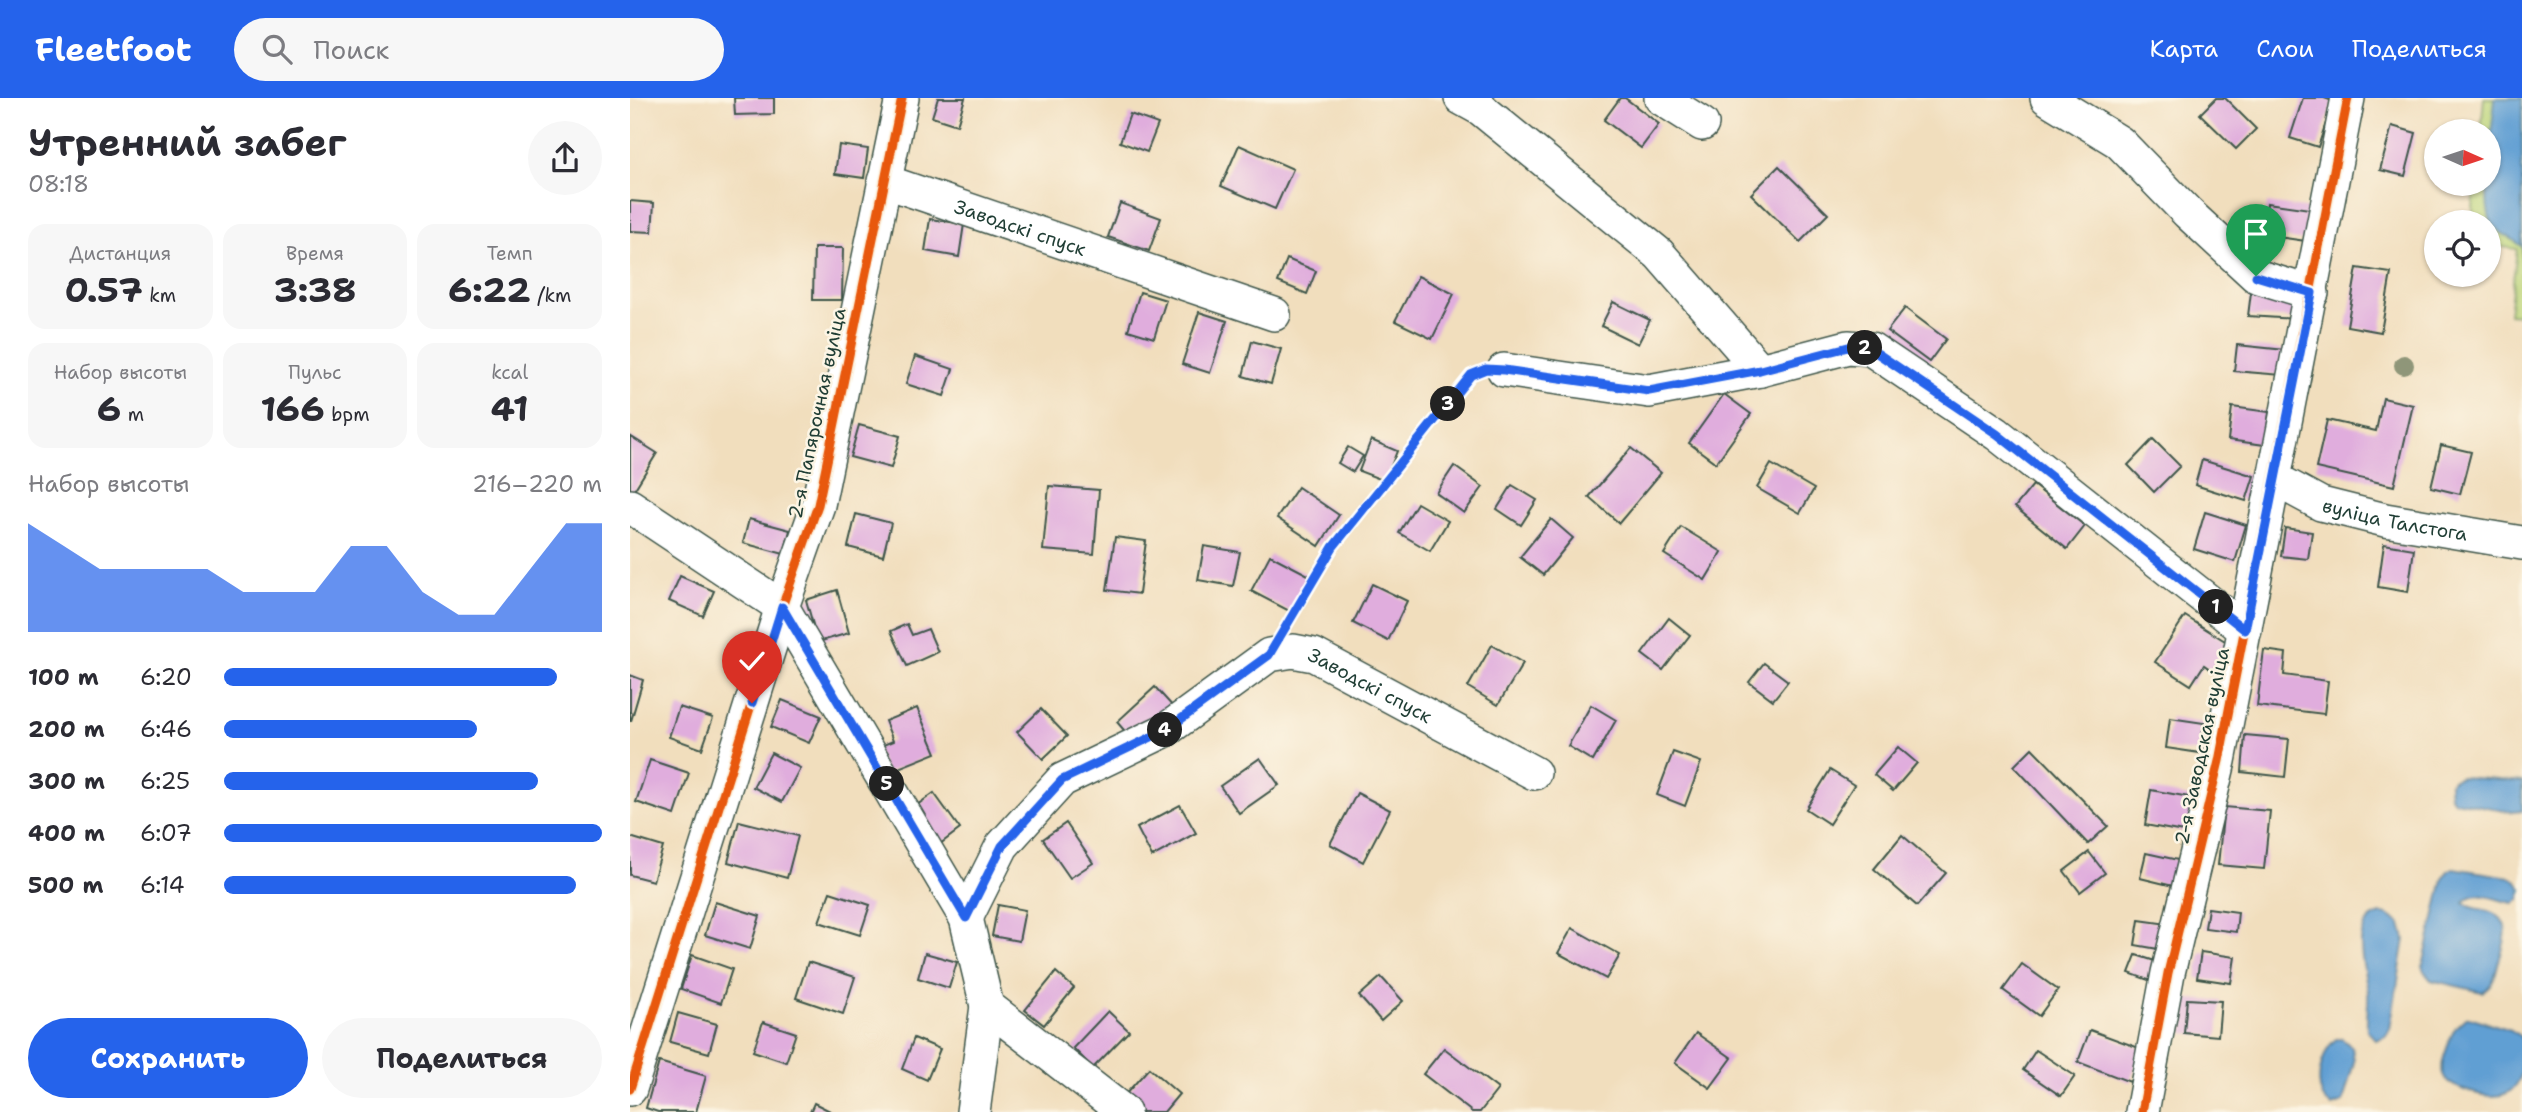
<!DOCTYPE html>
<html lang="ru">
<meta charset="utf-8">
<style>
:root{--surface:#fff;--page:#f7f7f7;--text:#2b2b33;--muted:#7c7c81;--accent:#2563eb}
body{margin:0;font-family:"Shantell Sans",sans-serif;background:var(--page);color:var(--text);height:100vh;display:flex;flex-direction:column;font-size:26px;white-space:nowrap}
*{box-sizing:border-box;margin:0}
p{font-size:23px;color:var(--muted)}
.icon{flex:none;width:38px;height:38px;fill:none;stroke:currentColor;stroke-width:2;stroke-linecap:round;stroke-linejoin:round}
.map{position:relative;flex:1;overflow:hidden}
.details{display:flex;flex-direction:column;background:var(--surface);width:630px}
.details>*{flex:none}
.needle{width:46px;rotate:93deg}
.tools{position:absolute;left:1794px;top:21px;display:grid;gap:14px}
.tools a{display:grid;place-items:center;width:77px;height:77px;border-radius:50%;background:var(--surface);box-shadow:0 2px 5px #0004;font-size:35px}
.pin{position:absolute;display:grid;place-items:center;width:60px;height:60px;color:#fff;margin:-72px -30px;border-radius:50% 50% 50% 0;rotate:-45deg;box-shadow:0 0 7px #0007}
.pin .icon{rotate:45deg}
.km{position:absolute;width:35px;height:35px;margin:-18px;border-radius:50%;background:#222;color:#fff;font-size:19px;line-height:35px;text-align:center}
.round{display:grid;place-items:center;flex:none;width:74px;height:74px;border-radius:37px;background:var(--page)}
.head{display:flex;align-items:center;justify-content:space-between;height:119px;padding:0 28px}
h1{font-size:38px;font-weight:700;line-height:52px}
.figures{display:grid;grid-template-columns:repeat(3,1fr);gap:10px;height:119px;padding:7px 28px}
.figures div{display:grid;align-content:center;border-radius:18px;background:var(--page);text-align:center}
.figures b{font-size:35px;font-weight:700}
.figures small{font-size:19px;font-weight:400}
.figures p{font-size:19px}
.chart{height:196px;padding:14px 28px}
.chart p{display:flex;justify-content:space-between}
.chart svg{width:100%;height:126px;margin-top:7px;fill:var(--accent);opacity:.7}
.primary-button{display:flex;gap:14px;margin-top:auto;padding:14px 28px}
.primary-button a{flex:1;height:80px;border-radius:42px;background:var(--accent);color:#fff;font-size:28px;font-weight:700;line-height:80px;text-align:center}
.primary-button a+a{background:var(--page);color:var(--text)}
ul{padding:0 28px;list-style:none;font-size:23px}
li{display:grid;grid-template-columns:112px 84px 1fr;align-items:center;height:52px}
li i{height:18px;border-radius:9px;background:var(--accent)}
header{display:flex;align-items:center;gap:42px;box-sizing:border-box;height:98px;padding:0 35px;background:var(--accent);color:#fff}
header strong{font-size:33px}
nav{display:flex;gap:38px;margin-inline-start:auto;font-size:24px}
.search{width:490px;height:63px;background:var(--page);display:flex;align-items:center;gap:18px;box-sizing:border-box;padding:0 24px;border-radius:38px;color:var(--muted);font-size:26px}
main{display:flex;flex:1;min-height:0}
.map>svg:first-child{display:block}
</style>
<header>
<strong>Fleetfoot</strong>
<div class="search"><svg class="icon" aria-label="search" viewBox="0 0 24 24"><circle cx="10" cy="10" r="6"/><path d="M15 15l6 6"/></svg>Поиск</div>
<nav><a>Карта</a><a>Слои</a><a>Поделиться</a></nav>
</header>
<main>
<section class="details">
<div class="head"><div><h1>Утренний забег</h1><p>08:18</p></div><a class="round"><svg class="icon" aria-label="share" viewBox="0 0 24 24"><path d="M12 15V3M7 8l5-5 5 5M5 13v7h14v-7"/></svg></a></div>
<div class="figures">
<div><p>Дистанция</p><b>0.57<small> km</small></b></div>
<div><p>Время</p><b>3:38</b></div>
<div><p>Темп</p><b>6:22<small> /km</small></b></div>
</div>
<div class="figures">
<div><p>Набор высоты</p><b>6<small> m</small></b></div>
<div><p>Пульс</p><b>166<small> bpm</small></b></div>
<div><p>kcal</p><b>41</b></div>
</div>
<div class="chart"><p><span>Набор высоты</span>216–220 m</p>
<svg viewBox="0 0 160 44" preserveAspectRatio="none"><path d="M0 44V6L10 14L20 22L30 22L40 22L50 22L60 30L70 30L80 30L90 14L100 14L110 30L120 38L130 38L140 22L150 6L160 6V44z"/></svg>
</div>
<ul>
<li><b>100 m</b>6:20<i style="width:88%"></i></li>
<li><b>200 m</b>6:46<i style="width:67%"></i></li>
<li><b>300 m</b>6:25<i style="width:83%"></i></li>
<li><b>400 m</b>6:07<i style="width:100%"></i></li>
<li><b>500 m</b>6:14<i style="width:93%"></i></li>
</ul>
<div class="primary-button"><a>Сохранить</a><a>Поделиться</a></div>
</section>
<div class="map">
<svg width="1892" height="1014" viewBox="0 0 1892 1014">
<rect width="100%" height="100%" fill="#fcf5e5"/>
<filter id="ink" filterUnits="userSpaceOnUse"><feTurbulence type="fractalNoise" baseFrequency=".0143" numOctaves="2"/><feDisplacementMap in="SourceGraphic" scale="14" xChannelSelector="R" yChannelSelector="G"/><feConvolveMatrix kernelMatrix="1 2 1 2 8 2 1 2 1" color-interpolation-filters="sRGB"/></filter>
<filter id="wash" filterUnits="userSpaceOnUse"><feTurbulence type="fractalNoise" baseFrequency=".00686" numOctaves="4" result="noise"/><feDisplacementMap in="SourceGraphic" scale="28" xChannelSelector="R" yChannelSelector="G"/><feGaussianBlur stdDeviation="1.57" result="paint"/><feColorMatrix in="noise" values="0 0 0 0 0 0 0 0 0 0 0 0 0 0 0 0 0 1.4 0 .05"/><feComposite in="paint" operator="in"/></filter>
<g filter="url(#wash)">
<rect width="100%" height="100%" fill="#f1debd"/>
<path fill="#bdd67b" stroke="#6e8a58" stroke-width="2" d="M1854,0H1892V217L1879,216L1887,151L1859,147L1858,124H1842L1845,86H1858V33H1851Z"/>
<g fill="#619fd3" stroke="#406e84" stroke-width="2">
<path d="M1865,0H1892V149C1884,139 1869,138 1862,125C1850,105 1863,27 1865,0Z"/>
<path d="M1831,679L1892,684V713L1883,714L1825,703L1820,698L1819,686L1823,681Z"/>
<path d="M1823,770L1880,779L1886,782L1892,791L1889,802L1884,805C1869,804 1845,789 1834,804C1839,810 1846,810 1854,812C1886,819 1875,844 1868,866C1865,878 1863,889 1852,894L1801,882L1796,876L1793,868L1813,781L1817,774Z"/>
<path d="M1751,816L1758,817L1771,826L1775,841L1760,931L1756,938L1746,942L1737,932C1736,919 1739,906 1738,894C1735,871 1718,825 1751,816Z"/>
<path d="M1839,919L1881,932L1892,940C1892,950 1892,963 1892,973C1884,1005 1858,1000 1834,992C1826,989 1816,985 1813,976C1810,966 1816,954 1819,944C1823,933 1827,924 1839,919Z"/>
<path d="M1706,941H1712L1722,949L1724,964L1713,1004L1702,1008C1680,997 1690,954 1706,941Z"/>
</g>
<g id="blocks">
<g fill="#e0addd">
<path d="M104,0H144V16L105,17Z"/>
<path d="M308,0H335L327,27L302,19Z"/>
<path d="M990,0H995L1029,26L1011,50L974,22Z"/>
<path d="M1586,0H1595L1626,31L1606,51L1570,16Z"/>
<path d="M1673,0H1694L1703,3L1688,49L1660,40Z"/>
<path d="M500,16L528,26L517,54L490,44Z"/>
<path d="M1762,28L1786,35L1775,78L1750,72Z"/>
<path d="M209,47L238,51L234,80L205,76Z"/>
<path d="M609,47L663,71L645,111L591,88Z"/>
<path d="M1149,68L1198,116L1170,144L1121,96Z"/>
<path d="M0,103L24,105L22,134L0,133Z"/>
<path d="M490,105L531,120L519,153L478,139Z"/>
<path d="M1637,105L1687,112L1683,144L1633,137Z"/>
<path d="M300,121L334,126L329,159L295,153Z"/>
<path d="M184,150H213L212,202H183Z"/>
<path d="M657,161L686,173L677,196L648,184Z"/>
<path d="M1727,170L1761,175L1751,234L1717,228Z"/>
<path d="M788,178L824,196L802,241L765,223Z"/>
<path d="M510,194L536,202L524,240L498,232Z"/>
<path d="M1621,194L1669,198L1667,221L1618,218Z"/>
<path d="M983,204L1020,222L1008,246L971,228Z"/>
<path d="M1275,210L1316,241L1299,264L1257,233Z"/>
<path d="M569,214L597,223L580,275L552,266Z"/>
<path d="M622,243L651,251L641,286L613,278Z"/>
<path d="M1607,247L1655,252L1652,277L1604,273Z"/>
<path d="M285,258L323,271L314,298L276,286Z"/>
<path d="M1094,296L1121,316L1086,365L1059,345Z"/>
<path d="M1753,300L1783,307L1764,388L1686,370L1697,322L1746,333Z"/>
<path d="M1602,309L1639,314L1635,347L1598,342Z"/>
<path d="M229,327L270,338L261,370L220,359Z"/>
<path d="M0,338L27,355L3,394L0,392Z"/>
<path d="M1523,341L1550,368L1524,394L1498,367Z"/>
<path d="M741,342L767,353L755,383L729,373Z"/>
<path d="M1811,347L1841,354L1830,396L1801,389Z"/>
<path d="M718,349L733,358L723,374L708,365Z"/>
<path d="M1001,350L1031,375L989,425L959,399Z"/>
<path d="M1572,362L1624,378L1616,403L1565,387Z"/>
<path d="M1141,366L1184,391L1170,415L1127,390Z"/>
<path d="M824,368L853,389L834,415L806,395Z"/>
<path d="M882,387L907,402L891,427L867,411Z"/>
<path d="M1403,387L1455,428L1437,451L1385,409Z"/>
<path d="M419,388L469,392L464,456L413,452Z"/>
<path d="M668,389L709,417L689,448L647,420Z"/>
<path d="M787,405L818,423L800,453L769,435Z"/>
<path d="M1575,414L1616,427L1605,464L1564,451Z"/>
<path d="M226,416L261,425L253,458L218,449Z"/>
<path d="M119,421L160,432L154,456L113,445Z"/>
<path d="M921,421L943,440L913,477L890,459Z"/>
<path d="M1051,429L1092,454L1075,482L1034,456Z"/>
<path d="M1655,430L1682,434L1678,461L1651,458Z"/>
<path d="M485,439L516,443L509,496L477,492Z"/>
<path d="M1754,446L1784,451L1778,494L1748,489Z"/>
<path d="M574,448L610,454L603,488L568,482Z"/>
<path d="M640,457L684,480L665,516L621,493Z"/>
<path d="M50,478L84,493L73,518L39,503Z"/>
<path d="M742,486L777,503L758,543L723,525Z"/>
<path d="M207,492L219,535L188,544L176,502Z"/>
<path d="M1555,518L1603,548L1586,575L1574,567L1561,587L1525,564Z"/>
<path d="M1039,520L1060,537L1033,572L1012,556Z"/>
<path d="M277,526L282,537L298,531L308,554L277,568L261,533Z"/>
<path d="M862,547L893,565L868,607L838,589Z"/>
<path d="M1634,552L1656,555L1654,577L1698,583L1694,616L1627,608Z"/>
<path d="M1134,565L1158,583L1143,602L1119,584Z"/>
<path d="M0,577L13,582L1,623H0Z"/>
<path d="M525,589L545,611L506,646L487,624Z"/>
<path d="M152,602L191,618L179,645L141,629Z"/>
<path d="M961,607L986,622L963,663L938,648Z"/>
<path d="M49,609L83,620L72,651L39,639Z"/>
<path d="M287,610L306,655L256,675L246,650L263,643L255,623Z"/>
<path d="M411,611L437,638L413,661L387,634Z"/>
<path d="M1540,620L1574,625L1570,655L1536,650Z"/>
<path d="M1615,637L1659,641L1655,679L1612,674Z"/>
<path d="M1268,649L1287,665L1263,693L1244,677Z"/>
<path d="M1402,650L1478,728L1458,746L1384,668Z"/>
<path d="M1043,654L1071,664L1055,708L1027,697Z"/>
<path d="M141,655L170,670L152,704L123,689Z"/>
<path d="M630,660L649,687L609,715L590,688Z"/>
<path d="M20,662L59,675L45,717L6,704Z"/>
<path d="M1200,672L1224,687L1199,726L1176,711Z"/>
<path d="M1521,692L1565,700L1559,735L1515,727Z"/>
<path d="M304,695L330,731L306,749L280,712Z"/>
<path d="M727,695L760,712L733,764L700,746Z"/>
<path d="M550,707L566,735L522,759L507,730Z"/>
<path d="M1594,709L1640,713L1634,771L1588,767Z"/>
<path d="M109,723L168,738L157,780L98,764Z"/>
<path d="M436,725L463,765L440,780L413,741Z"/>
<path d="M1272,737L1316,775L1287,808L1244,771Z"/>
<path d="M0,739L33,749L23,783L0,777Z"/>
<path d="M1459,754L1475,775L1450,794L1434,773Z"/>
<path d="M1516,755L1548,762L1543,788L1510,780Z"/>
<path d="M200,794L240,807L230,837L189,824Z"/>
<path d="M85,804L130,818L120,851L75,837Z"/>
<path d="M368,807L395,812L389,843L362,838Z"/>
<path d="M1578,810L1608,814L1606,834L1575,830Z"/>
<path d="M1509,822L1538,826L1534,852L1505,847Z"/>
<path d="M942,830L990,857L976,881L928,855Z"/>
<path d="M1571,854L1605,859L1601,885L1567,880Z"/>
<path d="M295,855L327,864L319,890L288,880Z"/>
<path d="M62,857L102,871L91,905L51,891Z"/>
<path d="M1506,857L1528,864L1521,883L1499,875Z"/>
<path d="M178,864L225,879L213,916L166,900Z"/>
<path d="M1392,866L1428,892L1409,918L1373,892Z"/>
<path d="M426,874L444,890L414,927L395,912Z"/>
<path d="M751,879L773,903L751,923L729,898Z"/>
<path d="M1557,901L1591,903L1588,938L1554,935Z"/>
<path d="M478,913L499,933L463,970L443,950Z"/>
<path d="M48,915L87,926L79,955L40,944Z"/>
<path d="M133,924L166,935L156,964L123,953Z"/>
<path d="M1460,932L1512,951L1500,984L1448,964Z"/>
<path d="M1066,935L1102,960L1080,990L1045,965Z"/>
<path d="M284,940L310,951L297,982L272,971Z"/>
<path d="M814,950L868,991L850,1014H842L793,976Z"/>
<path d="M1406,952L1445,978L1431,998L1393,972Z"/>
<path d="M29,964L76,978L66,1014H28L16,1010Z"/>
<path d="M519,970L549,996L534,1014H512L494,998Z"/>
<path d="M184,1005L202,1014H180Z"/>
</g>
</g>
</g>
<g filter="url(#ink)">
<use href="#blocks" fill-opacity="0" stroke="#3e5549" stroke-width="2"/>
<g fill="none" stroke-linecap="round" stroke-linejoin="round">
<g stroke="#3e5549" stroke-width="36">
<g id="minor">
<path d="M831,0L851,11L1029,156L1130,272"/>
<path d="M1031,0L1072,26"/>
<path d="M1417,0L1489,44L1558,115L1626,178L1682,195"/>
<path id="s1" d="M254,83L644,216"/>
<path d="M874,272L1019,293L1130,272L1218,249L1241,251L1367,336L1615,532"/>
<path id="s2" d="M1645,381L1691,406L1755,422L1892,445"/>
<path d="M0,408L152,509L336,820L357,908L494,1014"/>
<path id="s3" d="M336,820L372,748L432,682L536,632L639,557L663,553L684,557L904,675"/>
<path d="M0,991L152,509L188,407L272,0"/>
<path d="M343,1014L357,908"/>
<path d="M1512,1014L1538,875L1589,663L1718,0"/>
</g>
</g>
<path stroke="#3e5549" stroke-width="4.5" stroke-dasharray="2 5" stroke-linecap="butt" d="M659,523L703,449L844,276"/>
<use href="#minor" stroke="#fff" stroke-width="33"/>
<g stroke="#fcf5e5" stroke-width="13">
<g id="cycleway">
<path d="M874,272L1019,293L1130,272L1218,249L1241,251L1367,336L1615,532"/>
<path d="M0,991L152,509L188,407L272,0"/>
<path d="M1512,1014L1538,875L1589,663L1718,0"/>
</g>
</g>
<use href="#cycleway" stroke="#e8590c" stroke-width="9"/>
</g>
<circle fill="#8f9679" cx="1774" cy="267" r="10"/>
</g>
<g fill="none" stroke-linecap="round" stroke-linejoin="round" filter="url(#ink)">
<g stroke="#fff" stroke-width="14">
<path id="route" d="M122,605L152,509L336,820L372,748L432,682L536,632L639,557L703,449L841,277L856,271L874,272L1019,293L1130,272L1218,249L1241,251L1367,336L1615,532L1682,195L1626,178"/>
</g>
<use href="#route" stroke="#2563eb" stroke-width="9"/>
</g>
<g text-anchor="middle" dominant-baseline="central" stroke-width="5" stroke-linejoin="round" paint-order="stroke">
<g font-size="19" fill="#1f3d34" stroke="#fcf5e5">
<text stroke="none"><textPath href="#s1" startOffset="144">Заводскі спуск</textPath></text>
<text transform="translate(187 315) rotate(-78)">2-я Папярочная вуліца</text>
<text stroke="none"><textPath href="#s2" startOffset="128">вуліца Талстога</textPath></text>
<text stroke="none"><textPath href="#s3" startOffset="522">Заводскі спуск</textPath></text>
<text transform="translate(1572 648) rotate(-78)">2-я Заводская вуліца</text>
</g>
</g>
</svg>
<div class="tools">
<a><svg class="needle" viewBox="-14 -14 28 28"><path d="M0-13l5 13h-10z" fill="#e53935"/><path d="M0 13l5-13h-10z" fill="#7c7c81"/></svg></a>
<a><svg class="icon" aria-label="locate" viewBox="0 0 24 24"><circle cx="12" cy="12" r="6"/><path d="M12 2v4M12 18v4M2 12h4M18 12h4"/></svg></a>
</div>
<div class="pin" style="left:1626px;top:178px;background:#1e9e55"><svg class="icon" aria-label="arrive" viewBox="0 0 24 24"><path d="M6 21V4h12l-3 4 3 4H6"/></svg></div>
<div class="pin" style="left:122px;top:605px;background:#d93025"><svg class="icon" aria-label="check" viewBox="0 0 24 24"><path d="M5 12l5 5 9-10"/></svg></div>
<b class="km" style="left:1586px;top:509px">1</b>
<b class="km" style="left:1235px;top:250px">2</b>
<b class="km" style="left:818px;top:306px">3</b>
<b class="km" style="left:535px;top:632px">4</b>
<b class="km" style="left:257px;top:686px">5</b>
</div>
</main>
